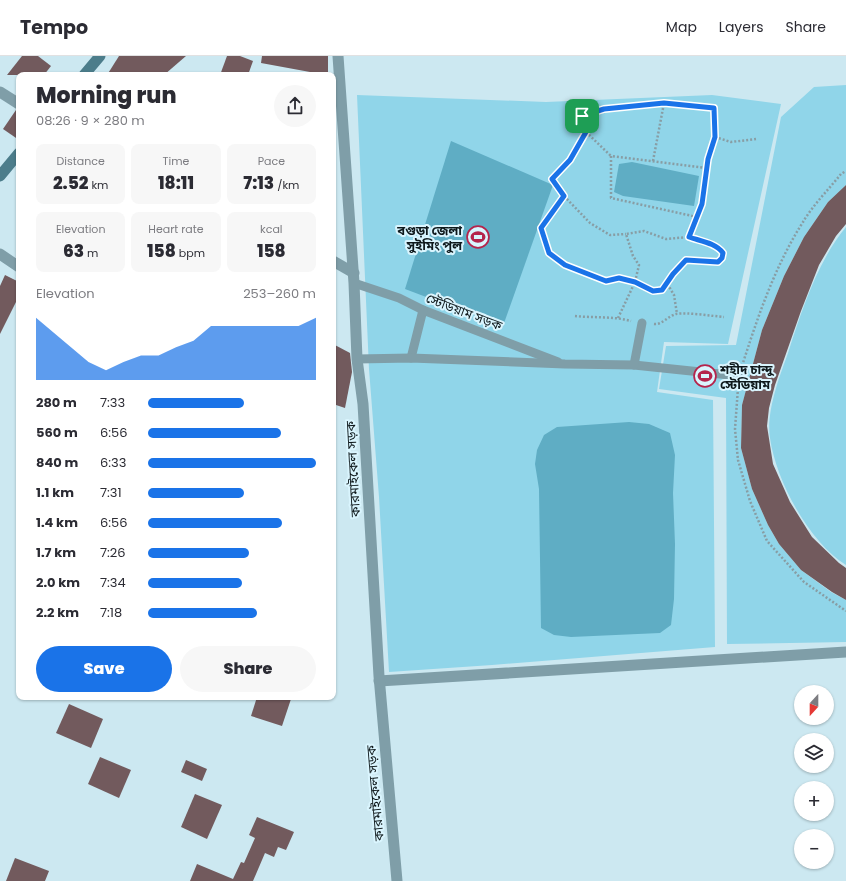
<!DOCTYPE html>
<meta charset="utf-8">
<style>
:root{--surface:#fff;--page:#f7f7f7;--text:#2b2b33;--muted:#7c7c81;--line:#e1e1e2;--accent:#1a73e8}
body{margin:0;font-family:Poppins,"Noto Sans Bengali",sans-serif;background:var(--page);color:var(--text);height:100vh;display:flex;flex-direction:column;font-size:15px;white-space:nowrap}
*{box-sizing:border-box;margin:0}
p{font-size:13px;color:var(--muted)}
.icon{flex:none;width:22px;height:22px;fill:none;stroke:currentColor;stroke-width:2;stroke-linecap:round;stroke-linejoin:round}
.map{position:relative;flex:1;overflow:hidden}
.panel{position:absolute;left:16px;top:16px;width:320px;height:628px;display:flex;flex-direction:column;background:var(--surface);border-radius:8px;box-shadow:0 1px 3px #0004}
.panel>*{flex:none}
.needle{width:26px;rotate:201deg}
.fabs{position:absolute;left:794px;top:629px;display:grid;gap:8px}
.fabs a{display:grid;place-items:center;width:40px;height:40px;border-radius:50%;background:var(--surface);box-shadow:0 1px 3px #0004;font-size:20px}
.pin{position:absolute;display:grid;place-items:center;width:34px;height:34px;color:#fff;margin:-17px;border-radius:8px;box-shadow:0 2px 6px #0006}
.round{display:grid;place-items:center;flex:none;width:42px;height:42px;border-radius:21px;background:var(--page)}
.summary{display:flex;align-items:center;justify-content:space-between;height:68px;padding:0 20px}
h1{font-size:22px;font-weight:800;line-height:30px}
.figures{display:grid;grid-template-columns:repeat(3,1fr);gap:6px;height:68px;padding:4px 20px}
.figures div{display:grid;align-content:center;border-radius:8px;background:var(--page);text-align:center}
.figures b{font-size:17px;font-weight:800}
.figures small{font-size:11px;font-weight:400}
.figures p{font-size:11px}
.chart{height:112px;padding:8px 20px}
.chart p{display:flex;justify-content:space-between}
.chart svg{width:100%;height:72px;margin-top:4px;fill:var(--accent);opacity:.7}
.primary-button{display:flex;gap:8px;margin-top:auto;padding:8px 20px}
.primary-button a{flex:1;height:46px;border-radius:24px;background:var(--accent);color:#fff;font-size:16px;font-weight:800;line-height:46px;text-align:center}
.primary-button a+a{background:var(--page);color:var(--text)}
ul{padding:0 20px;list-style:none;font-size:13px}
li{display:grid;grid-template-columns:64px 48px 1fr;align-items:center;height:30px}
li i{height:10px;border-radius:5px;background:var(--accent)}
header{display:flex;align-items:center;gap:24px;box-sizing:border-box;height:56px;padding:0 20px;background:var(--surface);border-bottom:1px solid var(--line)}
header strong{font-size:19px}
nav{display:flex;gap:22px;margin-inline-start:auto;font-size:14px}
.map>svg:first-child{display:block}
</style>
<header>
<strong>Tempo</strong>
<nav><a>Map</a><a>Layers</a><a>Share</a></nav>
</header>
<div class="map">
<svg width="846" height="825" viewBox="0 0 846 825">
<rect width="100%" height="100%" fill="#cce8f1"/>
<g fill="#90d5e9">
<path d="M846,29V129L828,146L804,181L784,220L762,274L742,349L741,392L752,433L768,469L779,488L801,514L831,536L846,544V586L727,588L726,342L659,333L666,290L736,289L781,61L814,31Z"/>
<path d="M357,39L546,46L712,39L781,48L728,288L664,286L657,336L713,344L715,591L492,609L389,616L379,441L369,313Z"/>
<path d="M846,171V509C809,486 776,425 770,382C766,356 779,322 788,297C802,254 817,206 846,171Z"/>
</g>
<g fill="#5fadc4">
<path d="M451,85L553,129L503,270L405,233Z"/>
<path d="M632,106L699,120L694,150L623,140L614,136L619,108Z"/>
<path d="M629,366L649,368L670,377L675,399L673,437L675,488L674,543L671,569L660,577L571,581L554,579L541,572L539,433L535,408L537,394L544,379L557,371Z"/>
</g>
<g fill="#725a5d">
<path d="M22,0H38L51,10L44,19H7Z"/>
<path d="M119,0H186L164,19H107Z"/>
<path d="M227,0H240L253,5L248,19H220Z"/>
<path d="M262,0H328V19H309L310,16L261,7Z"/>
<path d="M16,54L19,55V84L3,73Z"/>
<path d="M846,129V168L836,180L819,209L801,255L775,329L769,352L767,370L773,408L790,446L812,481L839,507L846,512V544L832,536L801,514L779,488L768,469L752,433L741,392L742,349L762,274L784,220L804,181L828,146Z"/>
<path d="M5,219L19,226V240L0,278V230Z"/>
<path d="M333,288L350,297L352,316L345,352L333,348Z"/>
<path d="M257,641H284L291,643L282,670L251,660Z"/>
<path d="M69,648L103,663L91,692L56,677Z"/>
<path d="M100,701L131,714L119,742L88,728Z"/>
<path d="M186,704L207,713L202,725L181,716Z"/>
<path d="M195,738L222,749L207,783L181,771Z"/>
<path d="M257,761L294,776L286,794L278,791L274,801L265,797L253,825H190L197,808L233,823L241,806L244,807L255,782L249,779Z"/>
<path d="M15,802L49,815L45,825H6Z"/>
</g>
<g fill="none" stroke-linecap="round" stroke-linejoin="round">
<g stroke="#889da4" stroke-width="2.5" stroke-dasharray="2 2" stroke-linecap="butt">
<path d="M664,47L604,53L582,60L586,76L570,104L552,123L564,140L541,172L549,197L565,209L606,225L619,222L635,226L653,235L662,234L667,227"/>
<path d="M586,76L611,100"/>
<path d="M653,105L664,47L714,52L715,81"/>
<path d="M564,140L590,167L610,179L626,178"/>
<path d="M697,161L611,142V100L706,112"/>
<path d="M689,181L702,148L708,103L715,81L731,86L756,83"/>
<path d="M575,260C593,262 613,260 631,265"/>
<path d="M618,262L635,226L639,209L633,200L626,178L644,175L666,183L689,181L710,188L720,193L723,197L722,202L718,206L686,204L673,218L667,227L674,239L677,258"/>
<path d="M654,268C662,269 668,260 676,258C687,256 712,260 724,261"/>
<path d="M742,310C758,260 775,210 803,166C813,149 829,133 841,118L846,115"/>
<path d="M738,332L735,373L738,404L750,445L767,485L804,526L846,555"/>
</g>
<g stroke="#7f9ea8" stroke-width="9">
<path d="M354,227L399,242L423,254L558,306"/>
<path d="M411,302L423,254"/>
<path d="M357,303L411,302L565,308L634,309L739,320"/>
<path d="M634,309L642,267"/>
</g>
<g stroke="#7f9ea8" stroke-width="11">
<path d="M0,36L19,48"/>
<path d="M0,198L19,211"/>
<path d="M333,205L354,217"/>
<path d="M379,625L846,596"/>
</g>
<path stroke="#7f9ea8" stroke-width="11" d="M338,0L354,227L357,303L363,348L379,620L397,825"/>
<g stroke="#4c7d8b" stroke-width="11">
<path d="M84,19L100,0"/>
<path d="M0,120L19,97"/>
</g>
</g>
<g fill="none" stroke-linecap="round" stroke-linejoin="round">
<g stroke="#fff" stroke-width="8">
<path id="route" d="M664,47L714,52L715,81L708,103L702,148L689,181C700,185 716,187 723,197L722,202L718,206L686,204L673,218L662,234L653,235L635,226L619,222L606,225L565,209L549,197L541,172L564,140L552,123L570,104L586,76L582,60L604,53Z"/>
</g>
<use href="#route" stroke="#1a73e8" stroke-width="5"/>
</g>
<defs>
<g id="stadium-ring" transform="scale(1.15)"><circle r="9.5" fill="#daf5fe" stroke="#b5244c" stroke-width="1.5"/><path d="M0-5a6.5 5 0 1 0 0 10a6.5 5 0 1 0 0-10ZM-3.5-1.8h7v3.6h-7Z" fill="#b5244c"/></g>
</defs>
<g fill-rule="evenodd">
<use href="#stadium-ring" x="478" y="181"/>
<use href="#stadium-ring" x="705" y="320"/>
</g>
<g text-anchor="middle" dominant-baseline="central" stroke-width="4" stroke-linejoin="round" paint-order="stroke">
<g font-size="13" font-weight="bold" fill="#0e181b" stroke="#daf5fe" text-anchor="end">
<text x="462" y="174">বগুড়া জেলা<tspan x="462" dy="15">সুইমিং পুল</tspan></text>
<text x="720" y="313" text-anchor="start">শহীদ চান্দু<tspan x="720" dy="15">স্টেডিয়াম</tspan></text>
</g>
<g font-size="13" fill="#0e181b" stroke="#daf5fe">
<text transform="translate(464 256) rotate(21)">স্টেডিয়াম সড়ক</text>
<text transform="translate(353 413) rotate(-93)">কারমাইকেল সড়ক</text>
<text transform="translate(375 737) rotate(-95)">কারমাইকেল সড়ক</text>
</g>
</g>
</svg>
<div class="fabs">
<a><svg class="needle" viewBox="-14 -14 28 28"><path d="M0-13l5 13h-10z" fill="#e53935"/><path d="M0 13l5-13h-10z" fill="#7c7c81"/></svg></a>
<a><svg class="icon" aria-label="layers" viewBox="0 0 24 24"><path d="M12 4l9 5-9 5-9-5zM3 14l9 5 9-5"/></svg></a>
<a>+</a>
<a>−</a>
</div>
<div class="pin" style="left:582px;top:60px;background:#1e9e55"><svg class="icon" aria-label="arrive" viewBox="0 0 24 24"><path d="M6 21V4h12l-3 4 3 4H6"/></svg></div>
<section class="panel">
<div class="summary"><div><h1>Morning run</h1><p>08:26 · 9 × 280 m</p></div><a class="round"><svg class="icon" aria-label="share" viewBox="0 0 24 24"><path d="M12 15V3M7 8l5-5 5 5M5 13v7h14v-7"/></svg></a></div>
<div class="figures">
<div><p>Distance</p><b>2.52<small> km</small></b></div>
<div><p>Time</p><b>18:11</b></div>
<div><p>Pace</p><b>7:13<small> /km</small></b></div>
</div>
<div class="figures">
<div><p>Elevation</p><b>63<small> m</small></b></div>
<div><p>Heart rate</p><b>158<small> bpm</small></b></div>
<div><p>kcal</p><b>158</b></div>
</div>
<div class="chart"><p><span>Elevation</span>253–260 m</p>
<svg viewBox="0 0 160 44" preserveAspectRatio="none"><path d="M0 44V6L10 15L20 24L30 33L40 38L50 33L60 29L70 29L80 24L90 20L100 11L110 11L120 11L130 11L140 11L150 11L160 6V44z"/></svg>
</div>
<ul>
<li><b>280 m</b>7:33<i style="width:57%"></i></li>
<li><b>560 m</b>6:56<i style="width:79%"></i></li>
<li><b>840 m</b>6:33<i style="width:100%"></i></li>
<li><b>1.1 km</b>7:31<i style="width:57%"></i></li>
<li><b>1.4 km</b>6:56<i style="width:80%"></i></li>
<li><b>1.7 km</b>7:26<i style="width:60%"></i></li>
<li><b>2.0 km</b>7:34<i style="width:56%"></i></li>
<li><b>2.2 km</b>7:18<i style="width:65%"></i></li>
</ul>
<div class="primary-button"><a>Save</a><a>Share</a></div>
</section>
</div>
